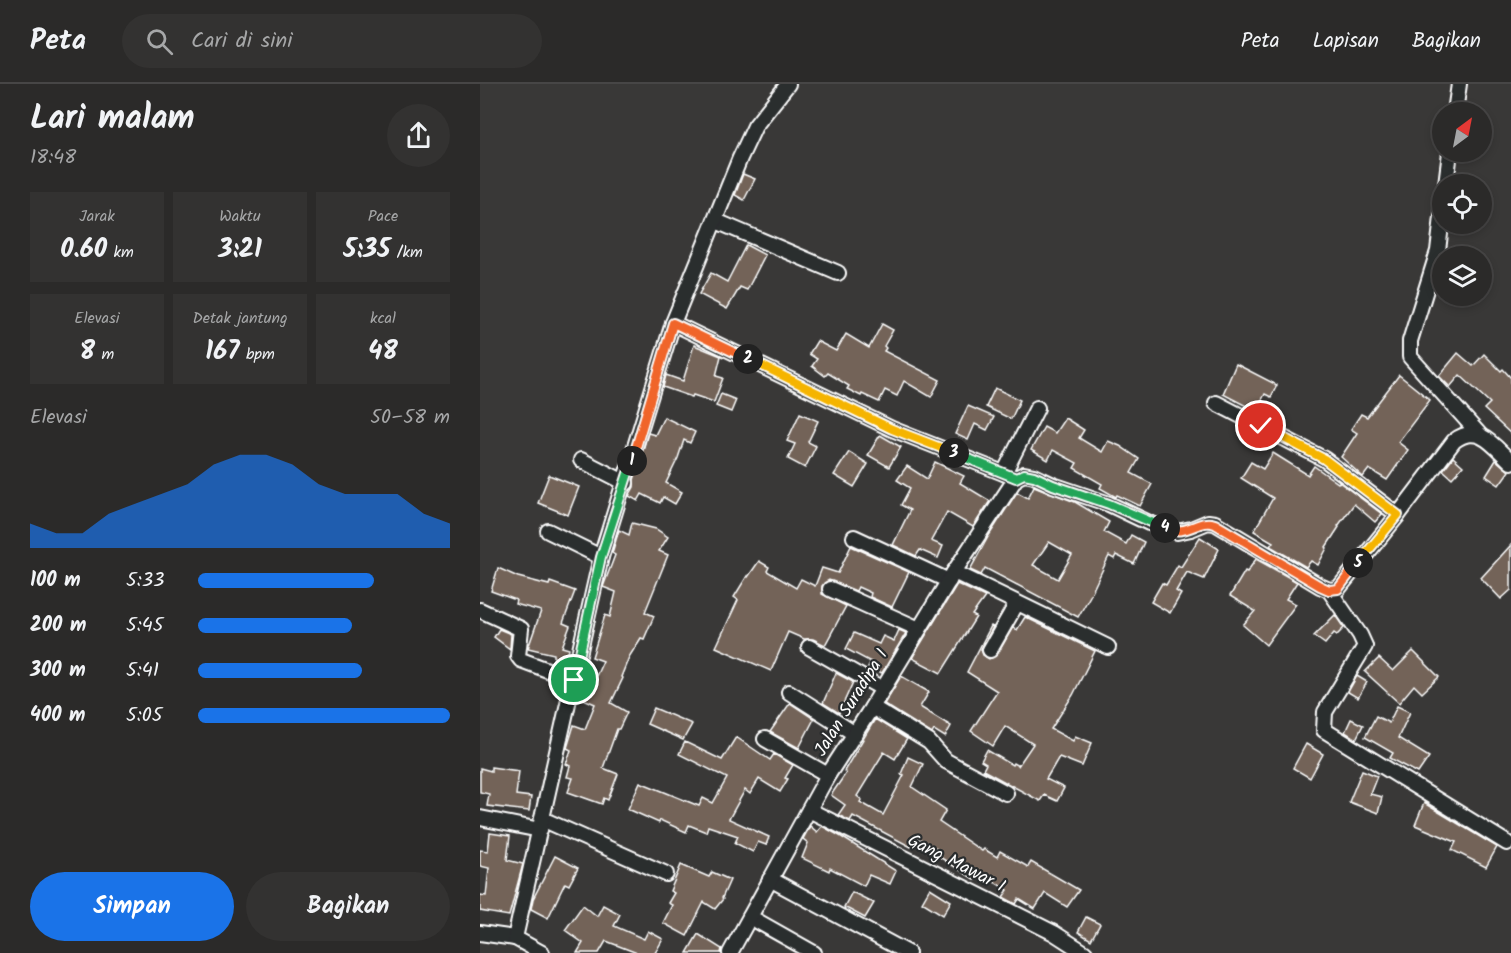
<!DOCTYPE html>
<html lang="id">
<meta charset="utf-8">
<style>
:root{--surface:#2b2a29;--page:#333231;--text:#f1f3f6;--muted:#a6a7a8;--line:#474646;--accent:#1a73e8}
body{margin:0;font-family:Kalam,sans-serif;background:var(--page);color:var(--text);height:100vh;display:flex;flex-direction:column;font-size:22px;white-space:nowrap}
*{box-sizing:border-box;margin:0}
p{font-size:20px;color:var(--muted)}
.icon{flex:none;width:33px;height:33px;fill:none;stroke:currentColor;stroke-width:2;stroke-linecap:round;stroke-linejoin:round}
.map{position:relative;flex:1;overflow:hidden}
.side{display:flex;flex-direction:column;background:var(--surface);width:480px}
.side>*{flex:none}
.needle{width:39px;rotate:32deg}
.controls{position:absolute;left:952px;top:18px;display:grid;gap:12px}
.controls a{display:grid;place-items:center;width:60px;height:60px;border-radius:50%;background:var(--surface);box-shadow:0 3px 9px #0003,0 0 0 2px var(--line);font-size:30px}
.pin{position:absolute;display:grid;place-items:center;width:51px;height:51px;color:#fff;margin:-26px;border:3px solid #fff;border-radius:50%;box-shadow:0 2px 6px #0007}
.km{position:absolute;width:30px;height:30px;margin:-15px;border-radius:50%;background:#222;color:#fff;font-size:16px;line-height:30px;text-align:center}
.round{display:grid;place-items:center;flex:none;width:63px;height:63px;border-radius:32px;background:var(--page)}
.overview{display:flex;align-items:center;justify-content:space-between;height:102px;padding:0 30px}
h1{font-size:33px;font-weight:800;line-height:45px}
.figures{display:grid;grid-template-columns:repeat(3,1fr);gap:9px;height:102px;padding:6px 30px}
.figures div{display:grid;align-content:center;border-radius:0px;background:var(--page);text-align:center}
.figures b{font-size:26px;font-weight:800}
.figures small{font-size:16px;font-weight:400}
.figures p{font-size:16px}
.chart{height:168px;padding:12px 30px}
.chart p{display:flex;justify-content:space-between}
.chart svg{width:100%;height:108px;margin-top:6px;fill:var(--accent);opacity:.7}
.action{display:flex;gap:12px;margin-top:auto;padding:12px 30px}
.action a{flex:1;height:69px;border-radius:36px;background:var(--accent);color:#fff;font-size:24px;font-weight:800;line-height:69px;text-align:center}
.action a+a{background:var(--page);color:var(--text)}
ul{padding:0 30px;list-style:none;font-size:20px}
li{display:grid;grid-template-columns:96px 72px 1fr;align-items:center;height:45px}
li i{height:15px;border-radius:8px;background:var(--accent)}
header{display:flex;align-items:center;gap:36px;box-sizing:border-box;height:84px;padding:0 30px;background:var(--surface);border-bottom:2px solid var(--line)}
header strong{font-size:28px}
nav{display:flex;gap:33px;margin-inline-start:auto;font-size:21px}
.search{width:420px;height:54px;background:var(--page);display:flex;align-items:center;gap:15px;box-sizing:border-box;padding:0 21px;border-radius:33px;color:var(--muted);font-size:22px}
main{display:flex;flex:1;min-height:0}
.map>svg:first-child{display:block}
</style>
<header>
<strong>Peta</strong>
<div class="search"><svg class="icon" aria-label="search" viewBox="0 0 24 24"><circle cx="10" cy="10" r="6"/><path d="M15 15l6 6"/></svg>Cari di sini</div>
<nav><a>Peta</a><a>Lapisan</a><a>Bagikan</a></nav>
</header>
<main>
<section class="side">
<div class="overview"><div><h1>Lari malam</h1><p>18:48</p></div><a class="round"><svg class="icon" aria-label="share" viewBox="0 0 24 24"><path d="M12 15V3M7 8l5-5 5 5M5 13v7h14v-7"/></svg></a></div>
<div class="figures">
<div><p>Jarak</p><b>0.60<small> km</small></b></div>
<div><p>Waktu</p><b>3:21</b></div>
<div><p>Pace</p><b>5:35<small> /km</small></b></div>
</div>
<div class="figures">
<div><p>Elevasi</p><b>8<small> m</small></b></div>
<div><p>Detak jantung</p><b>167<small> bpm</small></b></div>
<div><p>kcal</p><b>48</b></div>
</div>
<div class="chart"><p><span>Elevasi</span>50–58 m</p>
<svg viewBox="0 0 160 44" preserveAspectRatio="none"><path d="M0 44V34L10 38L20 38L30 30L40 26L50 22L60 18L70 10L80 6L90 6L100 10L110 18L120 22L130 22L140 22L150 30L160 34V44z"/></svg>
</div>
<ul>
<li><b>100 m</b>5:33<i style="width:70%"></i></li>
<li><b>200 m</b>5:45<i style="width:61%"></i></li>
<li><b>300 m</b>5:41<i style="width:65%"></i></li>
<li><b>400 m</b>5:05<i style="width:100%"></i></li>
</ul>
<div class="action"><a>Simpan</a><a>Bagikan</a></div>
</section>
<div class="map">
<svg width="1031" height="869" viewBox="0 0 1031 869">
<rect width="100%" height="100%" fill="#393837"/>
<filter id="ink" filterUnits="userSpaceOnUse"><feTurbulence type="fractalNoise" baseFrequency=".0167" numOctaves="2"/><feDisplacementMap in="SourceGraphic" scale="12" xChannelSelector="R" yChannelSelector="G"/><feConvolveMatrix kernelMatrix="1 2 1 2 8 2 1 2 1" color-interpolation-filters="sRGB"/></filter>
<g filter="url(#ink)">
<g fill="#736459" stroke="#fff" stroke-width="1.5" fill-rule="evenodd">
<path d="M263,90L275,95L264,116L255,111Z"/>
<path d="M266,161L285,171L267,206L260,203L247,225L219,210L231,189L247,198Z"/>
<path d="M402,240L413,246L404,262L406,264L404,267L460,296L451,313L424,297L417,312L405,306L399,318L382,310L381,312L367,305L369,302L348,289L345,292L332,282L337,275L329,270L337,257L356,267L366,250L389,264Z"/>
<path d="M214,261L241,272L236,292L243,294L234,318L213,311L212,313L183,303L186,291L203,297Z"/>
<path d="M978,269L993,282L1004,270L1021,287L1023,285L1031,294V350L1004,325L1010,319L980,291L970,303L959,292Z"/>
<path d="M756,280L797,301L791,313L785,310L776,327L743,310Z"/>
<path d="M919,291L950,316L918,358L928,366L907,396L889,385L883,393L861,373L877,349L871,345L881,330L887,333Z"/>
<path d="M515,304L540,316L531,335L506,323Z"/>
<path d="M241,310L256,316L251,328L236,322Z"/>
<path d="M488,322L514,333L507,346L495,340L488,356L475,350Z"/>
<path d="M320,329L338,337L328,358L336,362L325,384L308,375L315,360L307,357Z"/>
<path d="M184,333L215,348L210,359L204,356L198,374L186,399L202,408L195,420L183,413L180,419L162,410L158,417L149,412L154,403V396L168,349L175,351Z"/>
<path d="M585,334L604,346L599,354L622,368L628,357L640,362L659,375L651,389L672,400L660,422L637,411L636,413L620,404L622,400L594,384L597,379L573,366L568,376L551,366L564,343L575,349Z"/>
<path d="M400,351L421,363L409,383L388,371Z"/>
<path d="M369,368L388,380L374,403L354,391Z"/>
<path d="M793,369L828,391L834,382L858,399L859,398L902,430L895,438L874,420L858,442L859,443L846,463L847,464L838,481L831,477L826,483L790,462L793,458L774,447L793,414L761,394L771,378L783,385Z"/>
<path d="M973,373L983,382L972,394L963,386Z"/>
<path d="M1016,376L1029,387L1019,401L1006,392Z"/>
<path d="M455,378L484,392L480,399L510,417L493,443L467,428L451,457L463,462L458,474L440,466L436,472L413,461L430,426L421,421L430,404L417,396L427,382L447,395Z"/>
<path d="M69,391L99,403L88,431L58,419Z"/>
<path d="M554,402L595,418L629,438L624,448L646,460L651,451L664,458L654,480L636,471L634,475L629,472L610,512L598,533L505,484L501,491L490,486L508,453L537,408L548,414ZM569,458L592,471L578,495L553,481Z"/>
<path d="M152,439L176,445L188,453L179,467L188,471L165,528L174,532L164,555L161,554L149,573L141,593L143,594L131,619L147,628L139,645H137L123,684L138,690L128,716L124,714L122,720L88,708L93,694L87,693L90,682L86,680L91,666L87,664L94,641L105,645L115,620L99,613L103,600L111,603L123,577L112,573L125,531L130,533L136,508L123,503L135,471L132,469L139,446L149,451Z"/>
<path d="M720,453L739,465L724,495L707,488L696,507L701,510L690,529L671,518L682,499L686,501L698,481L701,483Z"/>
<path d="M1031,461V506L1021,515L1001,494Z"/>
<path d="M371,462L429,488L412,523L390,513L391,509L378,503L376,507L349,496L342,502V510L366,522L345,561L333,555H324L308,548L291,587L236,563L258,516L254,513L267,492L268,493L279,477L289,483L287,487L316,504L321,495L335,502L342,484L358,489Z"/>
<path d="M776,475L817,498L806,515L816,520L786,561L763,541L775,527L750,512L765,487L767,488Z"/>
<path d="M18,484L38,493L69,501L70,498L95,507L83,539L90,542L82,563L89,565L87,576L74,574V570L48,564L61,527L35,520L36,516L11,507Z"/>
<path d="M477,500L505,513L492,531L496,533L461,589L432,574Z"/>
<path d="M855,531L864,544L857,551L854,549L845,560L834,552Z"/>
<path d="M545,533L615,567L593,611L571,645L593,657L595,652L612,659L602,682L579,673L566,695L584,704L577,717L564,711L560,717L503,686L506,680L501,677L507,666L532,681L533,679L538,682L553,660L525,642L513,662L491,647L517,607L487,588L511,542L513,543L501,565L503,571L509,575L517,571L533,543L537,546Z"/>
<path d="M19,545L31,550L30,565L14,553Z"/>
<path d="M419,546L426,549L402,589L388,583L391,578L366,565L374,549L399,560L403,552L414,557Z"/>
<path d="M933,567L959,593L942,609L934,601L919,619L885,588L899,574L913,587Z"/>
<path d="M356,589L373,598L359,629L343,619Z"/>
<path d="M421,592L449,608L440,623L471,642L465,653L454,646L452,650L404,620Z"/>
<path d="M877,592L887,598L878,614L868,608Z"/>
<path d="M310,619L334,635L319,664L290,648Z"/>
<path d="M917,622L930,628L918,654L949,673L938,689L910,674L913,669L885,653L896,632L909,639Z"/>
<path d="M174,624L212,640L203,656L167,640Z"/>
<path d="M395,635L427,655L415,675L404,668L377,712L382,716L380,718L403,731L424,691L421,690L428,673L443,680L432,703L466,726L459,738L502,767L504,765L517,773L520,767L548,783L551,778L599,806L587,823L565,809L555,825L539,815L536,820L523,813L528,806L499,789L495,796L455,770L458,766L437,753L431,763L373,732L370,737L358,731L365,721L351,711L366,689L364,687Z"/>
<path d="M871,635L883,641L876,655L865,648Z"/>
<path d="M256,653L290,676L294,670L313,681L305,694L308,695L300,708L279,695L270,710L265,706L249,735L289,753L286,761L278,758L273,768L255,759L258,752L228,742L226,748L209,741L206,748L180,736L179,739L148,725L160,698L219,722L223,714L233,719L247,694L199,670L205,658L242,676Z"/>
<path d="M826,660L843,670L830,694L813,684Z"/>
<path d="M11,683L39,687L36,711L51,713L49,727L7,722L9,710L0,708V684L11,687Z"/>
<path d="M882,686L897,692L890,710L902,713L898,729L869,718Z"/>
<path d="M944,719L1017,763L1006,783L972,766L976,758L935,741Z"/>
<path d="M330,742L337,748L342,742L360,752L416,787L410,800L389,791L384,802L350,784L349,787L322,774L328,759L323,755Z"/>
<path d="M10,749L30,752L27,776L43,780L29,832L0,827V811L6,812L9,784L0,782V766L8,767Z"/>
<path d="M75,772L98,784L89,801L85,799L68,834L51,825L53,815Z"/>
<path d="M201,781L229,793L232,788L250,796L242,814L243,815L235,825L224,818L207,852L183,839L192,821L188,819L194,809L190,807Z"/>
<path d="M450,804L471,817L463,831L442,818Z"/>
<path d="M372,808L394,819L385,834L364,823Z"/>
<path d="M103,821L117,832L123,821L140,830L134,842L164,855L168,847L183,855L175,869H157L126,857L119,869H97L103,859L85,846Z"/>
<path d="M606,833L620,840L611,856L598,848Z"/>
<path d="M218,850L242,865L241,869H207Z"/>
</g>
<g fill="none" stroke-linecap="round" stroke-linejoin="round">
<g stroke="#fff" stroke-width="18">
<g id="minor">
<path d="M975,28L979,0"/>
<path d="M966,100L970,68"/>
<path d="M963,124L958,167L930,257V273L1000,351"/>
<path d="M236,137L358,189"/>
<path d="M193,239L412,345L536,394"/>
<path d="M736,319L844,375L918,431"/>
<path d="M101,376L146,399"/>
<path d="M524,389L557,324"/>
<path d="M68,447L121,473"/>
<path d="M374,453L469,497"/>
<path d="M474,488L628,563"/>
<path d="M350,505L439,545"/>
<path d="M849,506L880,551L885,562L845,628L844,646L1027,759"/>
<path d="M0,526L41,545L38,572L41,576L94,596"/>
<path d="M329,563L403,605"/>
<path d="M510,566L537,519"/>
<path d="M309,608L375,650"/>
<path d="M392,623L449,658L466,677L526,709"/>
<path d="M285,655L348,691"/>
<path d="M329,726L574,849L605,869"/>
<path d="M0,734L60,746"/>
<path d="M62,735L186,790"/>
<path d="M290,795L428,869"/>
<path d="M270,833L334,869"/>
<path d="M0,849L35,854"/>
<path d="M62,869L35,854L121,473L193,239L260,74L275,42L308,0"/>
<path d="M250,869L348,691L392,623L474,488L536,394L544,390L554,392L573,401L629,420L669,439L697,448L711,445L728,438L735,439L840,502L849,506L858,505L918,431L974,357C998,338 1014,362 1031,378"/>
</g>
</g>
<use href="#minor" stroke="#2a2d2e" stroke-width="14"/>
</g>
</g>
<g fill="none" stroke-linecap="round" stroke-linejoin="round" filter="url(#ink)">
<g stroke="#fff" stroke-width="12">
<path id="split-1" d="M94,596L121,473L152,377"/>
</g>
<g stroke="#fff" stroke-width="12">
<path id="split-2" d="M152,377L193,239L268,275"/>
</g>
<g stroke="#fff" stroke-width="12">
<path id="split-3" d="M268,275L412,345L474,369"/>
</g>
<g stroke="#fff" stroke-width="12">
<path id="split-4" d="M474,369L536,394L544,390L554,392L573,401L629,420L685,444"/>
</g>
<g stroke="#fff" stroke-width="12">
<path id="split-5" d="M685,444C709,453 717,434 735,440L840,502L849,506L858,505L878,479"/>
</g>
<g stroke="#fff" stroke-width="12">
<path id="split-6" d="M781,342L844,375L918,431L878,479"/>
</g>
<use href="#split-1" stroke="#22a559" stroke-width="8"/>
<use href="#split-2" stroke="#f0652b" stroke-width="8"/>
<use href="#split-3" stroke="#f5b400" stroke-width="8"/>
<use href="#split-4" stroke="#22a559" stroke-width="8"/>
<use href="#split-5" stroke="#f0652b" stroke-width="8"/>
<use href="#split-6" stroke="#f5b400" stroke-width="8"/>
</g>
<g text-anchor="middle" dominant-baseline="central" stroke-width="4.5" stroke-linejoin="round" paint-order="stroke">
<g font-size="18" fill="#fff" stroke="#2a2d2e">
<text transform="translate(372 619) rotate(-58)">Jalan Suradipa I</text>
<text transform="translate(476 780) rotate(27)">Gang Mawar I</text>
</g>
</g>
</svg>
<div class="controls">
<a><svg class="needle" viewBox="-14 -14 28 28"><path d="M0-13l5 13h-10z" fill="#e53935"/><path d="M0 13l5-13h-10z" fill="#a6a7a8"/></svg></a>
<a><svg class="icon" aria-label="locate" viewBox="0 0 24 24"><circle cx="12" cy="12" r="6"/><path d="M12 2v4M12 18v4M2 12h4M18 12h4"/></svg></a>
<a><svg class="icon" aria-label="layers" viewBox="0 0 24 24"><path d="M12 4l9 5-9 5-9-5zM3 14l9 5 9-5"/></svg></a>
</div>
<div class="pin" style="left:94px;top:596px;background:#1e9e55"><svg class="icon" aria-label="arrive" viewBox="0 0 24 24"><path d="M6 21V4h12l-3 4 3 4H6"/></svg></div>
<div class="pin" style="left:781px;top:342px;background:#d93025"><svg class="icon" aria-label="check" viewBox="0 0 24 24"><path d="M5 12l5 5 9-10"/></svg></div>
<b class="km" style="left:152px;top:377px">1</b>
<b class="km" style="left:268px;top:275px">2</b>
<b class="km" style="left:474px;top:369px">3</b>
<b class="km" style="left:685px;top:444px">4</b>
<b class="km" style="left:878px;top:479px">5</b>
</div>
</main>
